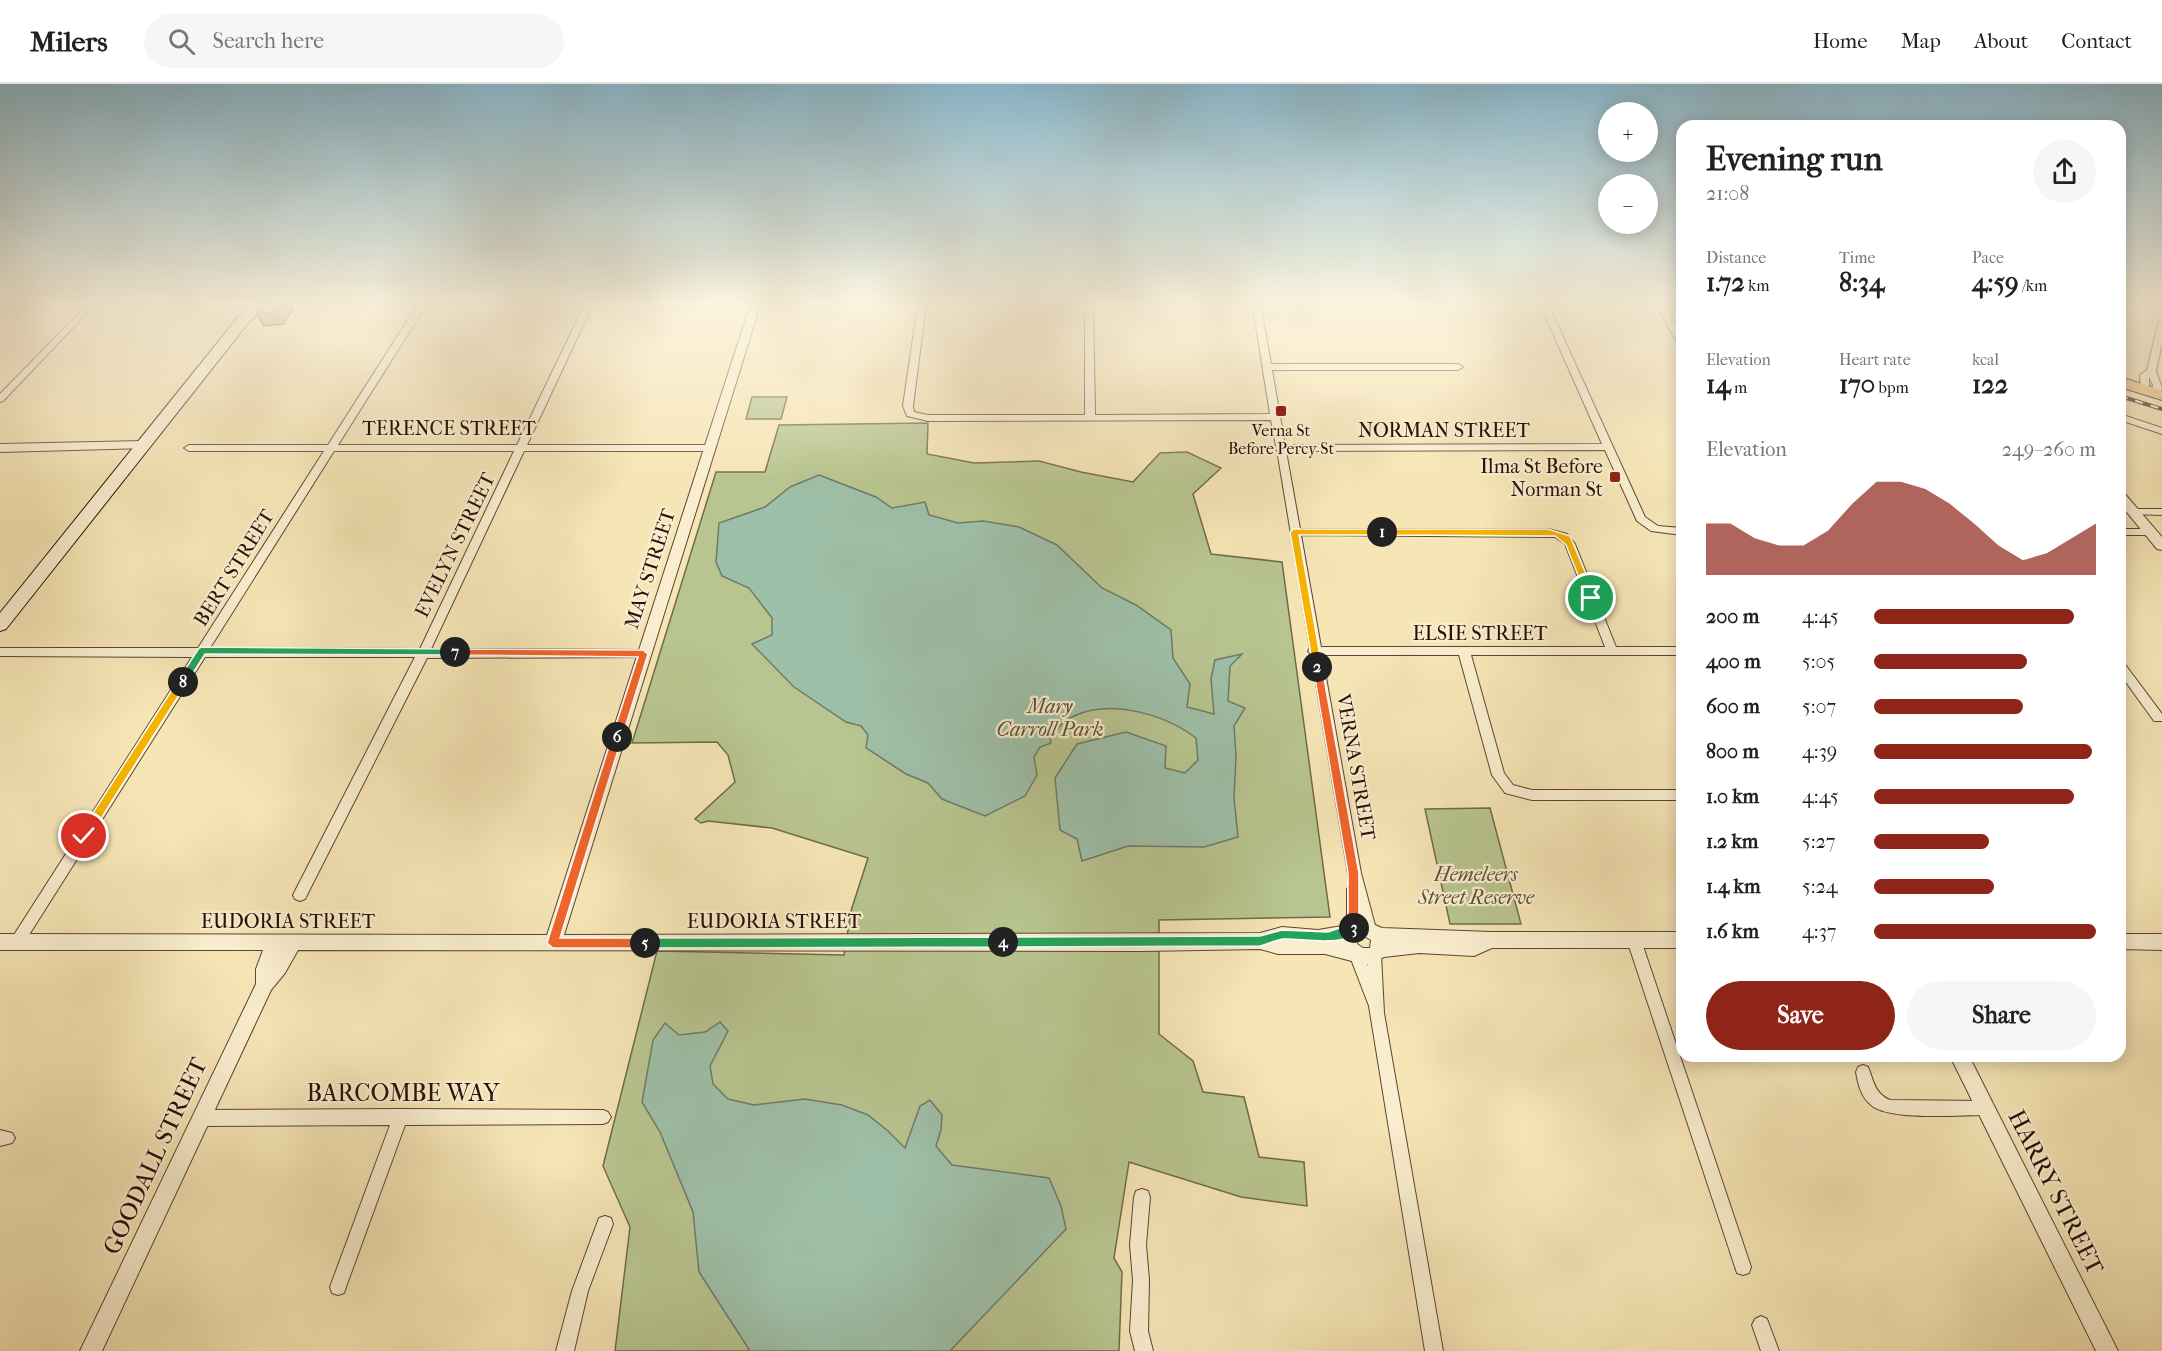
<!DOCTYPE html>
<meta charset="utf-8">
<style>
:root{--surface:#fff;--page:#f6f6f6;--text:#222;--muted:#767676;--line:#e0e0e0;--accent:#8f2418}
body{margin:0;font-family:"IM FELL French Canon",serif;background:var(--page);color:var(--text);height:100vh;display:flex;flex-direction:column;font-size:22px;white-space:nowrap}
*{box-sizing:border-box;margin:0}
p{font-size:20px;color:var(--muted)}
.icon{flex:none;width:33px;height:33px;fill:none;stroke:currentColor;stroke-width:2;stroke-linecap:round;stroke-linejoin:round}
.map{position:relative;flex:1;overflow:hidden}
.panel{position:absolute;left:1676px;top:36px;width:450px;height:942px;display:flex;flex-direction:column;background:var(--surface);border-radius:18px;box-shadow:0 3px 15px #0003}
.panel>*{flex:none}
.controls{position:absolute;left:1598px;top:18px;display:grid;gap:12px}
.controls a{display:grid;place-items:center;width:60px;height:60px;border-radius:50%;background:var(--surface);box-shadow:0 3px 15px #0003;font-size:30px}
.pin{position:absolute;display:grid;place-items:center;width:51px;height:51px;color:#fff;margin:-26px;border:3px solid #fff;border-radius:50%;box-shadow:0 2px 6px #0007}
.km{position:absolute;width:30px;height:30px;margin:-15px;border-radius:50%;background:#222;color:#fff;font-size:16px;line-height:30px;text-align:center}
.round{display:grid;place-items:center;flex:none;width:63px;height:63px;border-radius:32px;background:var(--page)}
.overview{display:flex;align-items:center;justify-content:space-between;height:102px;padding:0 30px}
h1{font-size:33px;font-weight:700;line-height:45px}
.metrics{display:grid;grid-template-columns:repeat(3,1fr);gap:9px;height:102px;padding:6px 30px}
.metrics div{display:grid;align-content:center}
.metrics b{font-size:26px;font-weight:700}
.metrics small{font-size:16px;font-weight:400}
.metrics p{font-size:16px}
.chart{height:168px;padding:12px 30px}
.chart p{display:flex;justify-content:space-between}
.chart svg{width:100%;height:108px;margin-top:6px;fill:var(--accent);opacity:.7}
.cta{display:flex;gap:12px;margin-top:auto;padding:12px 30px}
.cta a{flex:1;height:69px;border-radius:36px;background:var(--accent);color:#fff;font-size:24px;font-weight:700;line-height:69px;text-align:center}
.cta a+a{background:var(--page);color:var(--text)}
ul{padding:0 30px;list-style:none;font-size:20px}
li{display:grid;grid-template-columns:96px 72px 1fr;align-items:center;height:45px}
li i{height:15px;border-radius:8px;background:var(--accent)}
header{display:flex;align-items:center;gap:36px;box-sizing:border-box;height:84px;padding:0 30px;background:var(--surface);border-bottom:2px solid var(--line)}
header strong{font-size:28px}
nav{display:flex;gap:33px;margin-inline-start:auto;font-size:21px}
.search{width:420px;height:54px;background:var(--page);display:flex;align-items:center;gap:15px;box-sizing:border-box;padding:0 21px;border-radius:33px;color:var(--muted);font-size:22px}
.map>svg:first-child{display:block}
</style>
<header>
<strong>Milers</strong>
<div class="search"><svg class="icon" aria-label="search" viewBox="0 0 24 24"><circle cx="10" cy="10" r="6"/><path d="M15 15l6 6"/></svg>Search here</div>
<nav><a>Home</a><a>Map</a><a>About</a><a>Contact</a></nav>
</header>
<div class="map">
<svg width="2162" height="1267" viewBox="0 0 2162 1267">
<rect width="100%" height="100%" fill="#f6e5b5"/>
<filter id="stains"><feTurbulence type="fractalNoise" baseFrequency=".00333" numOctaves="4"/><feColorMatrix values="0 0 0 0 .2 0 0 0 0 .09 0 0 0 0 .02 0 0 0 .5 -.17"/></filter>
<radialGradient id="worn" r=".72"><stop offset=".6" stop-color="#630" stop-opacity="0"/><stop offset="1" stop-color="#630" stop-opacity=".3"/></radialGradient>
<g fill="#b8c590" stroke="#706a4b" stroke-width="1.5">
<path d="M752,313H787L781,335H746Z"/>
<path d="M928,339L927,370L974,379L1039,377L1081,388L1133,398L1160,369L1187,368L1221,384L1193,410L1211,470L1282,478L1330,833L1159,836V950L1193,977L1203,1008L1244,1013L1259,1073L1304,1078L1307,1122L1241,1113L1129,1078L1114,1174L1122,1188L1119,1267H615L630,1143L603,1082L657,867L844,871L851,827L868,774L772,744L708,737L701,739L695,735L735,698L728,671L717,658L632,659L716,388H765L779,341Z"/>
<path d="M1490,724L1521,840H1450L1425,725Z"/>
</g>
<g fill="#9ec0a8" stroke="#6f7a67" stroke-width="1.5">
<path d="M819,391L876,413L892,424L925,418L929,431L958,439L983,437L1019,443L1057,461L1102,504L1136,521L1171,546L1173,574L1190,600L1187,623L1214,630L1211,595L1215,576L1242,570L1230,582L1228,617L1245,624L1234,642L1236,673L1234,714L1238,753L1204,763L1128,762L1082,777L1077,755L1060,746L1055,694L1077,660L1126,648L1166,662L1165,684L1185,689L1198,676L1196,654C1164,630 1112,615 1074,632C1064,636 1057,645 1050,653L1051,659L1040,663L1034,673L1037,691L1025,712L985,732L942,715L928,699L906,690L866,664L868,651L861,642L846,638L794,603L752,560L772,551V534L749,504L722,492L716,478L719,439L765,423L790,403Z"/>
<path d="M720,938L728,947L710,982L713,1000L728,1015L754,1021L805,1015L842,1021L868,1031L888,1047L905,1064L920,1022L930,1016L942,1031L941,1046L936,1062L952,1081L1049,1094L1061,1122L1066,1145L950,1267H750L699,1188L693,1128L660,1048L642,1018L653,956L665,939L679,951L705,948Z"/>
</g>
<g fill="none" stroke-linecap="round" stroke-linejoin="round">
<g stroke="#5c4532" stroke-width="2">
<g id="minor">
<path d="M88,220H98L88,228L3,317L0,318V310Z"/>
<path d="M418,220H427L338,361H517L585,220H593L527,361H710L715,364L710,367H524L431,565L643,566L649,570L647,573L427,574L305,815L300,817L295,815L293,811L415,573H205L22,862L17,864L12,862L10,858L12,854L192,573L0,572V564H198L324,367H189L184,364L189,361H328ZM334,367H514L420,565L210,564Z"/>
<path d="M918,220H926L913,322L914,328L928,331H1085V220H1093L1095,331L1270,330L1254,230L1247,220H1256L1262,230L1271,280H1458L1463,283L1458,286H1272L1285,361L1602,360L1540,220H1548L1645,433L1658,442L1682,444V451L1651,447L1637,437L1605,366L1286,367L1300,445H1548L1567,450L1575,460L1616,563H1682V571H1471L1504,689L1513,701L1532,706H1682V716H1532L1505,709L1492,691L1459,571H1322L1361,789L1376,845L1374,849L1369,851L1364,849L1361,840L1359,849L1354,851L1349,849L1347,845V805L1350,801L1311,570L1308,567L1310,564L1277,366L1274,364L1276,362L1271,336L928,337L907,332L903,322ZM1301,451L1555,453L1565,460L1605,563H1321Z"/>
<path d="M1655,220H1664L1682,251V263L1678,260Z"/>
<path d="M2162,237V259L2156,287L2162,304L2159,311L2156,312L2151,309L2153,301L2149,293V305L2144,308L2141,307L2140,291L2147,286L2158,240Z"/>
<path d="M2120,330L2162,344V350L2120,336Z"/>
<path d="M2133,425H2162V431L2129,430L2128,428Z"/>
<path d="M2120,445H2150L2155,448L2150,451H2120Z"/>
<path d="M2120,578L2124,579L2162,630V637H2154L2120,590Z"/>
<path d="M1634,850L1639,852L1641,856L1751,1183L1749,1189L1743,1191L1737,1189L1735,1183L1627,856L1629,852Z"/>
<path d="M1356,864L1361,866L1368,882L1367,871L1369,867L1374,865L1379,867L1381,871L1384,929L1443,1267H1425L1369,922L1349,870L1351,866Z"/>
<path d="M1863,981L1868,983C1874,997 1874,1009 1890,1016L1985,1017L1990,1019L1993,1024L1990,1029L1985,1031C1959,1031 1889,1037 1871,1021C1861,1013 1858,1000 1856,988L1858,983Z"/>
<path d="M401,1025L603,1026L608,1028L611,1033L608,1038L603,1040L405,1041L346,1203L344,1209L338,1211L332,1209L330,1203L390,1041L202,1042L197,1039L194,1034L197,1029L202,1026Z"/>
<path d="M0,1046L12,1049L15,1054L12,1059L0,1062Z"/>
<path d="M1142,1105L1148,1107L1150,1113L1146,1161L1149,1196L1148,1247L1153,1267H1135L1130,1247L1133,1196L1130,1161L1134,1113L1136,1107Z"/>
<path d="M605,1132L611,1134L613,1140L588,1207L574,1267H556L572,1207L599,1134Z"/>
<path d="M1761,1232L1767,1235L1779,1267H1761L1752,1241L1755,1235Z"/>
</g>
</g>
<g stroke="#5c4532" stroke-width="2">
<g id="tertiary">
<path d="M753,220H764L758,228L564,851L1260,849L1282,843L1318,846L1348,841L1361,835L1382,844L1491,848H1682V864H1492L1474,872L1419,869L1384,873L1370,880H1363L1325,870H1278L1260,865L1142,867L298,866L285,889L271,906L102,1267H80L256,900V885L263,866H0V850L547,851L748,228ZM1362,851L1371,856L1370,864H1363L1357,860L1358,853Z"/>
<path d="M1249,220H1263L1258,223Z"/>
<path d="M144,357L150,361L148,364L0,368V360Z"/>
<path d="M2120,408L2124,409L2162,453V466L2157,465L2120,420Z"/>
<path d="M2162,850V866L2120,865V850Z"/>
<path d="M1950,972H1969L2118,1267H2096Z"/>
</g>
</g>
<g stroke="#291006" stroke-width="2">
<path id="secondary" d="M254,220H268L249,238L6,545L0,547V529L239,232Z"/>
</g>
<g stroke="#291006" stroke-width="2">
<path id="trunk" d="M2120,293L2162,306V316L2120,303Z"/>
</g>
<use href="#minor" fill="#f9eecf" fill-rule="evenodd"/>
<use href="#tertiary" fill="#f9eecf" fill-rule="evenodd"/>
<use href="#secondary" fill="#f9eecf" fill-rule="evenodd"/>
<use href="#trunk" fill="#ebc27a" fill-rule="evenodd"/>
<g stroke="#291006" stroke-width="4">
<path id="rail" d="M2120,312L2162,325"/>
</g>
<use href="#rail" stroke="#f9eecf" stroke-width="2" stroke-dasharray="8" stroke-linecap="butt"/>
</g>
<path fill="#a07e5e" stroke="#291006" stroke-width="1.5" d="M282,220H290L293,226L283,240L264,242L257,230Z"/>
<path fill="#e5b487" stroke="#291006" stroke-width="1.5" d="M265,220H282L276,228L257,230Z"/>
<linearGradient id="sky" x2="0" y2="1"><stop stop-color="#8ab9ce"/><stop offset="0.55" stop-color="#fbf3de"/><stop offset="1" stop-color="#fbf3de" stop-opacity="0"/></linearGradient>
<rect width="2162" height="398" fill="url(#sky)"/>
<path fill="#f5b400" stroke="#fff" stroke-width="1.5" d="M1548,445L1570,452L1596,514L1594,516H1588L1566,461L1555,452L1382,451L1378,448L1382,445Z"/>
<path fill="#f5b400" stroke="#fff" stroke-width="1.5" d="M1294,445H1382L1386,448L1382,451H1299L1322,583L1317,586L1313,583L1290,448Z"/>
<path fill="#f0652b" stroke="#fff" stroke-width="1.5" d="M1317,579L1322,583L1359,789V844L1354,849L1348,844V789L1313,583Z"/>
<path fill="#22a559" stroke="#fff" stroke-width="1.5" d="M1354,839L1359,844C1347,865 1303,854 1283,855C1276,856 1268,860 1260,862L1003,863L997,858L1003,853L1260,852L1282,846L1328,848Z"/>
<path fill="#22a559" stroke="#fff" stroke-width="1.5" d="M1003,853L1008,858L1003,863L645,864L639,859L645,854Z"/>
<path fill="#f0652b" stroke="#fff" stroke-width="1.5" d="M617,649L622,653L560,854H645L651,859L645,864H553L547,859L612,653Z"/>
<path fill="#f0652b" stroke="#fff" stroke-width="1.5" d="M455,565L643,566L648,570L622,653L617,656L612,653L638,573L455,571L451,568Z"/>
<path fill="#22a559" stroke="#fff" stroke-width="1.5" d="M202,563L455,565L460,568L455,571L205,570L186,600H179V595L199,564Z"/>
<path fill="#f5b400" stroke="#fff" stroke-width="1.5" d="M183,594L187,598L186,600L88,755H80V749L179,595Z"/>
<g fill="#8f2418" stroke="#f9eecf" stroke-width="2">
<rect x="1275" y="321" width="12" height="12" rx="3"/>
<rect x="1609" y="387" width="12" height="12" rx="3"/>
</g>
<g text-anchor="middle" dominant-baseline="central" stroke-width="4.5" stroke-linejoin="round" paint-order="stroke">
<g font-size="16" fill="#291006" stroke="#f9eecf">
<text x="1281" y="346">Verna St<tspan x="1281" dy="18">Before Percy St</tspan></text>
</g>
<g font-size="20" fill="#291006" stroke="#f9eecf">
<text x="449" y="344">TERENCE STREET</text>
<text x="1444" y="346">NORMAN STREET</text>
<text transform="translate(455 461) rotate(-64)">EVELYN STREET</text>
<text transform="translate(234 484) rotate(-58)">BERT STREET</text>
<text transform="translate(650 485) rotate(-72)">MAY STREET</text>
<text x="1480" y="549">ELSIE STREET</text>
<text transform="translate(1356 683) rotate(80)">VERNA STREET</text>
<text x="288" y="837">EUDORIA STREET</text>
<text x="774" y="837">EUDORIA STREET</text>
</g>
<g font-size="20" fill="#291006" stroke="#f9eecf" text-anchor="end">
<text x="1603" y="382">Ilma St Before<tspan x="1603" dy="23">Norman St</tspan></text>
</g>
<g font-size="20" font-style="italic" fill="#5b4f36" stroke="#f9eecf">
<text x="1050" y="622">Mary<tspan x="1050" dy="23">Carroll Park</tspan></text>
<text x="1476" y="790">Hemeleers<tspan x="1476" dy="23">Street Reserve</tspan></text>
</g>
<g font-size="24" fill="#291006" stroke="#f9eecf">
<text x="403" y="1009">BARCOMBE WAY</text>
<text transform="translate(155 1072) rotate(-65)">GOODALL STREET</text>
<text transform="translate(2056 1108) rotate(63)">HARRY STREET</text>
</g>
</g>
<rect width="100%" height="100%" filter="url(#stains)"/>
<rect width="100%" height="100%" fill="url(#worn)"/>
</svg>
<div class="controls">
<a>+</a>
<a>−</a>
</div>
<div class="pin" style="left:1591px;top:514px;background:#1e9e55"><svg class="icon" aria-label="arrive" viewBox="0 0 24 24"><path d="M6 21V4h12l-3 4 3 4H6"/></svg></div>
<div class="pin" style="left:84px;top:752px;background:#d93025"><svg class="icon" aria-label="check" viewBox="0 0 24 24"><path d="M5 12l5 5 9-10"/></svg></div>
<b class="km" style="left:1382px;top:448px">1</b>
<b class="km" style="left:1317px;top:583px">2</b>
<b class="km" style="left:1354px;top:844px">3</b>
<b class="km" style="left:1003px;top:858px">4</b>
<b class="km" style="left:645px;top:859px">5</b>
<b class="km" style="left:617px;top:653px">6</b>
<b class="km" style="left:455px;top:568px">7</b>
<b class="km" style="left:183px;top:598px">8</b>
<section class="panel">
<div class="overview"><div><h1>Evening run</h1><p>21:08</p></div><a class="round"><svg class="icon" aria-label="share" viewBox="0 0 24 24"><path d="M12 15V3M7 8l5-5 5 5M5 13v7h14v-7"/></svg></a></div>
<div class="metrics">
<div><p>Distance</p><b>1.72<small> km</small></b></div>
<div><p>Time</p><b>8:34</b></div>
<div><p>Pace</p><b>4:59<small> /km</small></b></div>
</div>
<div class="metrics">
<div><p>Elevation</p><b>14<small> m</small></b></div>
<div><p>Heart rate</p><b>170<small> bpm</small></b></div>
<div><p>kcal</p><b>122</b></div>
</div>
<div class="chart"><p><span>Elevation</span>249–260 m</p>
<svg viewBox="0 0 160 44" preserveAspectRatio="none"><path d="M0 44V23L10 23L20 29L30 32L40 32L50 26L60 15L70 6L80 6L90 9L100 15L110 23L120 32L130 38L140 35L150 29L160 23V44z"/></svg>
</div>
<ul>
<li><b>200 m</b>4:45<i style="width:90%"></i></li>
<li><b>400 m</b>5:05<i style="width:69%"></i></li>
<li><b>600 m</b>5:07<i style="width:67%"></i></li>
<li><b>800 m</b>4:39<i style="width:98%"></i></li>
<li><b>1.0 km</b>4:45<i style="width:90%"></i></li>
<li><b>1.2 km</b>5:27<i style="width:52%"></i></li>
<li><b>1.4 km</b>5:24<i style="width:54%"></i></li>
<li><b>1.6 km</b>4:37<i style="width:100%"></i></li>
</ul>
<div class="cta"><a>Save</a><a>Share</a></div>
</section>
</div>
